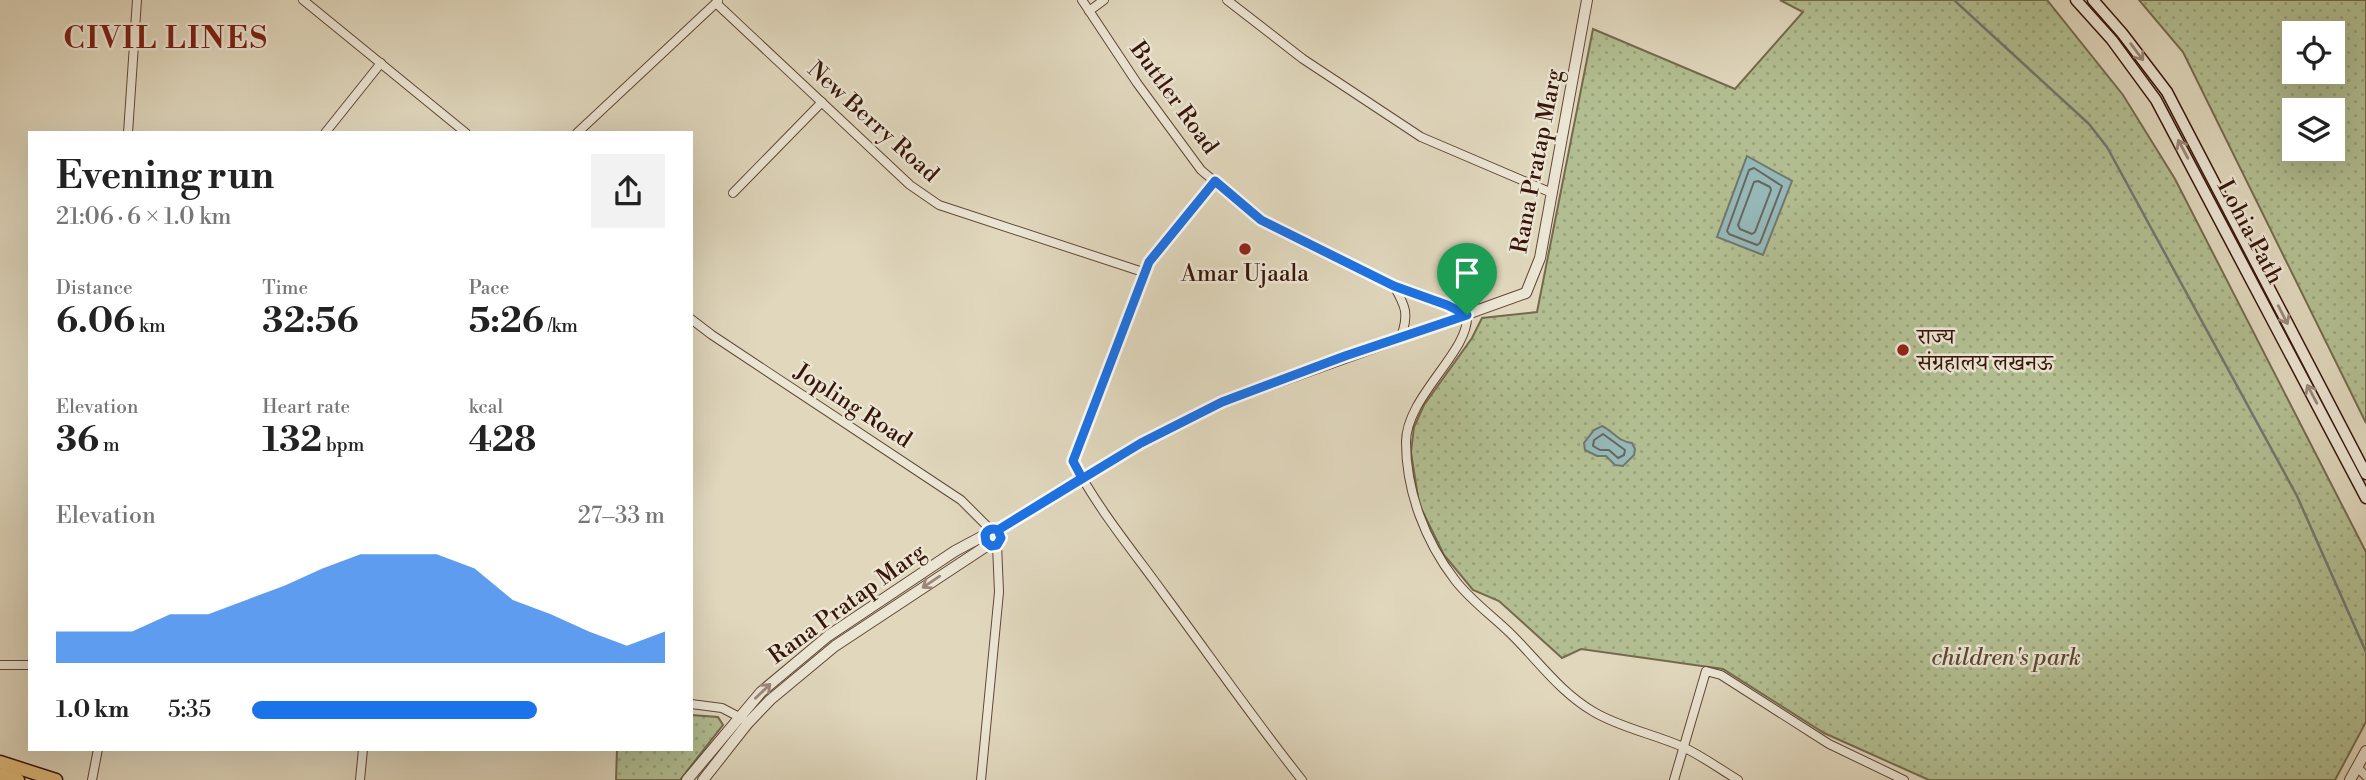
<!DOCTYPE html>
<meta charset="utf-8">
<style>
:root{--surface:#fff;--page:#f2f2f2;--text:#222;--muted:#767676;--accent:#1a73e8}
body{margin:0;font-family:"Libre Bodoni","Noto Serif Devanagari",serif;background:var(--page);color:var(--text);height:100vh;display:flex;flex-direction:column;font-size:26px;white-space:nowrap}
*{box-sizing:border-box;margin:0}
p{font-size:23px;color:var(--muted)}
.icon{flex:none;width:38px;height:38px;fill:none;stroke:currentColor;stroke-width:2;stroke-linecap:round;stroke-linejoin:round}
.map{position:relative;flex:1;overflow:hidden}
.sheet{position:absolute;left:28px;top:131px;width:665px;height:620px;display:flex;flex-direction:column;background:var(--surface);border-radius:0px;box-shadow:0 7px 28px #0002}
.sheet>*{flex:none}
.tools{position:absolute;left:2282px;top:21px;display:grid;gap:14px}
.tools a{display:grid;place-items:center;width:63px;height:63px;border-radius:0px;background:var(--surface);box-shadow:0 7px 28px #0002;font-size:35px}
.pin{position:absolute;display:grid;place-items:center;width:60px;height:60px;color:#fff;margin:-72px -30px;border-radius:50% 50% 50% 0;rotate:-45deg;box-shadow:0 0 7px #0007}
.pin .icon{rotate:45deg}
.round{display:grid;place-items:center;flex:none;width:74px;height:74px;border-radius:0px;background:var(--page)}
.headline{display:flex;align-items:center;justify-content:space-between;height:119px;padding:0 28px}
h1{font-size:38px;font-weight:700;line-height:52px}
.stats{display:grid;grid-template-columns:repeat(3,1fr);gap:10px;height:119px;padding:7px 28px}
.stats div{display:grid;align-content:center}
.stats b{font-size:35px;font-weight:700}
.stats small{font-size:19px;font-weight:400}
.stats p{font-size:19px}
.chart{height:196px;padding:14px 28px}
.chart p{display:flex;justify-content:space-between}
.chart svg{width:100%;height:126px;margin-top:7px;fill:var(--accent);opacity:.7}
ul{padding:0 28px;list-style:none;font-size:23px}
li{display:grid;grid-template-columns:112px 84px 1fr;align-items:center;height:52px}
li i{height:18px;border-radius:9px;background:var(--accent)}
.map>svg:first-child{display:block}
</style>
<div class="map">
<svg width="2366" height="780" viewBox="0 0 2366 780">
<defs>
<pattern id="park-dots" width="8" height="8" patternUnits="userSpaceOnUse" patternTransform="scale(1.75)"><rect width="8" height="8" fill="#b2be91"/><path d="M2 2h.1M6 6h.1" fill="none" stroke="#9aa27c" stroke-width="1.8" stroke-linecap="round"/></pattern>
</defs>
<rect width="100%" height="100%" fill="#e0d7bd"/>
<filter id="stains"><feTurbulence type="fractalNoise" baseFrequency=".00286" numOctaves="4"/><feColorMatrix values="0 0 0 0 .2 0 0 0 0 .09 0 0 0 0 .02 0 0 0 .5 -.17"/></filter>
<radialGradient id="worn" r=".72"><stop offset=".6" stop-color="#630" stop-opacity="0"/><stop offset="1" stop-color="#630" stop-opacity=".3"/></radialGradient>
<g fill="url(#park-dots)" stroke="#756a4d" stroke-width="2" fill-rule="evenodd">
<path d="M1780,0H2047L2123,95L2175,179L2366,552V722L2335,780H1929L1824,733L1723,669L1581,649L1562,658L1499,601L1473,590L1444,555L1419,504L1411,452L1414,427L1424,405L1472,338L1482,318L1537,312L1593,29L1735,89L1803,12Z"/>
<path d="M2139,0H2366V423L2183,52ZM2294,33H2333V72H2294ZM2294,110H2333V149H2294Z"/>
<path d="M691,715L718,717L723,725L680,780H616L617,749H691Z"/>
</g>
<g fill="#95b8b7" stroke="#707771" stroke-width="2">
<path d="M1747,156L1792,181L1763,255L1717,237Z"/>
<path d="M1602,426C1613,431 1619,442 1632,443L1635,449L1634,455L1623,466L1615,465L1606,456H1597L1585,450L1584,443L1594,430Z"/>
</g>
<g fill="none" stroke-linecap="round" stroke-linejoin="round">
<g stroke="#666660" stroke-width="2">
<path d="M1754,168L1782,186L1760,243L1757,245L1729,234L1727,231L1749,170Z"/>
<path d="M1758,181L1770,187L1771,190L1755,232L1752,234L1740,229L1738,225L1754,182Z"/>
<path d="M1603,434L1625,450L1624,455L1618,458L1609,450H1600L1593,446L1594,440Z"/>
</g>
<path stroke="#707771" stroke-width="2.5" d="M1954,0L2089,124L2107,147L2297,496L2366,652"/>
<g stroke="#624636" stroke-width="10">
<g id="minor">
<path d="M303,0L466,133"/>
<path d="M1082,0L1137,83L1201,170L1261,221L1394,286L1446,305L1467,315C1470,351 1406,397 1406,442C1406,491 1425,541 1455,580C1471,601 1494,617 1513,636C1539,662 1561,693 1594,712C1621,728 1654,734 1683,747C1702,756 1720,769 1738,780"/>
<path d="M1227,0L1303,59L1421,137L1552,193"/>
<path d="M716,3L910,185L939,205L1146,273"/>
<path d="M1089,11L1104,0"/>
<path d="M128,133L137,0"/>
<path d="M325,133L381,63"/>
<path d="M577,133L718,1"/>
<path d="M1215,181L1149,263L1073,461C1097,508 1133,551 1164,594C1210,656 1254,720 1302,780"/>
<path d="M733,193L822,102"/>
<path d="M1394,286C1406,307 1409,314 1401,337"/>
<path d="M691,319L712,335L961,500L990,529"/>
<path d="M0,665H30"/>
<path d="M691,704L722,708L743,719"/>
<path d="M2357,767L2366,776"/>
<path d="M92,780L98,749"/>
<path d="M360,780L363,749"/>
<path d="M981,780L999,592L997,545"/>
<path d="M1674,780L1706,671L1721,675L1829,744L1904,780"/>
</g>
</g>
<g stroke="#624636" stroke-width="12">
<g id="tertiary">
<circle cx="993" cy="537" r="8"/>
<path d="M998,530L1141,443L1222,402L1526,293L1540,258L1587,0"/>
<path d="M687,780L761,692L828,636L955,551L985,535"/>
<path d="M703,780L748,723L770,700L835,646L988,545"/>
<path d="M2350,780L2366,751"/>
</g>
</g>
<g stroke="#381509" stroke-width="13">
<g id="secondary">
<path d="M2076,0L2112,40L2156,100L2366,498"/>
<path d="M2093,0L2122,33L2167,92L2366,474"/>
</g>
</g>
<g stroke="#381509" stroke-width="15">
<g id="primary">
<path d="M0,762L56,780"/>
<path d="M0,774L18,780"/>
</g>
</g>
<use href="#minor" stroke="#ebe5d4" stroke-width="8"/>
<use href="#tertiary" stroke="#ebe5d4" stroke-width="10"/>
<use href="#secondary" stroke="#ebe5d4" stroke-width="10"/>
<use href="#primary" stroke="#e0bc7e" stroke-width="12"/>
</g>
<defs><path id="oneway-shaft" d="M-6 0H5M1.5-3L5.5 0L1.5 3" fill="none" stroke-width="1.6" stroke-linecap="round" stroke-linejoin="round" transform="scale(1.75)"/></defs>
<g stroke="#9a8779">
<use href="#oneway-shaft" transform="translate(2137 52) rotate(53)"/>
<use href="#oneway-shaft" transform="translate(2183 149) rotate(-118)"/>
<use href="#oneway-shaft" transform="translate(2283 315) rotate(63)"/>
<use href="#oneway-shaft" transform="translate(2312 394) rotate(-118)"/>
<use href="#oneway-shaft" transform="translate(931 582) rotate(146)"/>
<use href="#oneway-shaft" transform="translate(763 691) rotate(-44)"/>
</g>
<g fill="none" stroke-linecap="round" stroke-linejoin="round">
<g stroke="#fff" stroke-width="14">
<path id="route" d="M1467,315L1447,305L1394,286L1261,220L1215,181L1149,262L1073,461L1082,478L998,530C992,528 987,529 985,535L986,542L991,546L997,545L1001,538L998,530L1141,443L1222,402L1345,356L1467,315"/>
</g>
<use href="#route" stroke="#1a73e8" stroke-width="9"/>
</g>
<g fill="#8f2418" stroke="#ebe5d4" stroke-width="2.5">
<circle cx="1245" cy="249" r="7"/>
<circle cx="1903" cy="350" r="7"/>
</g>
<g text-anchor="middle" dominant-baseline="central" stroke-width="5" stroke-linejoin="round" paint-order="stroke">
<g font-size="23" fill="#381509" stroke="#ebe5d4">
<text transform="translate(1174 98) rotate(54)">Buttler Road</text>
<text transform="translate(873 122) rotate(42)">New Berry Road</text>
<text transform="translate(1537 161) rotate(-79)">Rana Pratap Marg</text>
<text transform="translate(2250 232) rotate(62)">Lohia Path</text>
<text transform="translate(853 406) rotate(33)">Jopling Road</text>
<text transform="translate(847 604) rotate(-36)">Rana Pratap Marg</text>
</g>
<g font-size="23" fill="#381509" stroke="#ebe5d4">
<text x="1245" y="274">Amar Ujaala</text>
<text x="1917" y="337" text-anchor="start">राज्य<tspan x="1917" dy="26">संग्रहालय लखनऊ</tspan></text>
</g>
<g font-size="23" font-style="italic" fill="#5d4832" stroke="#ebe5d4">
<text x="2006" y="658">children's park</text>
</g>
<g font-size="30" font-weight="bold" letter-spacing="2" fill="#7a1f14" stroke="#ebe5d4">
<text x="166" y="39">CIVIL LINES</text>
</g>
</g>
<rect width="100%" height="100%" filter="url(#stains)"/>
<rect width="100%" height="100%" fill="url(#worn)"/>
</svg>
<div class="tools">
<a><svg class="icon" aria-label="locate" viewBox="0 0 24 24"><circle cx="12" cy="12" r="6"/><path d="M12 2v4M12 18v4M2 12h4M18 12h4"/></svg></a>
<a><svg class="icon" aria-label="layers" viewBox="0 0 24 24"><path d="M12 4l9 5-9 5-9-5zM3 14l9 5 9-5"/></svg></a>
</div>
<div class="pin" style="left:1467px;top:315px;background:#1e9e55"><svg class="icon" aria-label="arrive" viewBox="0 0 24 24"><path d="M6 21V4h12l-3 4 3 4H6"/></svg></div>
<section class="sheet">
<div class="headline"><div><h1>Evening run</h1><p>21:06 · 6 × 1.0 km</p></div><a class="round"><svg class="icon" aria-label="share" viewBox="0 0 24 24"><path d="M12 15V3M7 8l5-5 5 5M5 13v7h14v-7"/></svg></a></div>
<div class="stats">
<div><p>Distance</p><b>6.06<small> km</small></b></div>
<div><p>Time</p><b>32:56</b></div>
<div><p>Pace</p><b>5:26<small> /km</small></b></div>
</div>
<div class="stats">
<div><p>Elevation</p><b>36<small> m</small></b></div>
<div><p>Heart rate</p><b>132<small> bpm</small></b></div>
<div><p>kcal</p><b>428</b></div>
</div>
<div class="chart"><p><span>Elevation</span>27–33 m</p>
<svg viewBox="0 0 160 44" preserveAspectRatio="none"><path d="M0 44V33L10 33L20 33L30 27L40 27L50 22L60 17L70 11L80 6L90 6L100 6L110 11L120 22L130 27L140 33L150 38L160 33V44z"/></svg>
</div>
<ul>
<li><b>1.0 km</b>5:35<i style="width:69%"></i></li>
</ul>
</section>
</div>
